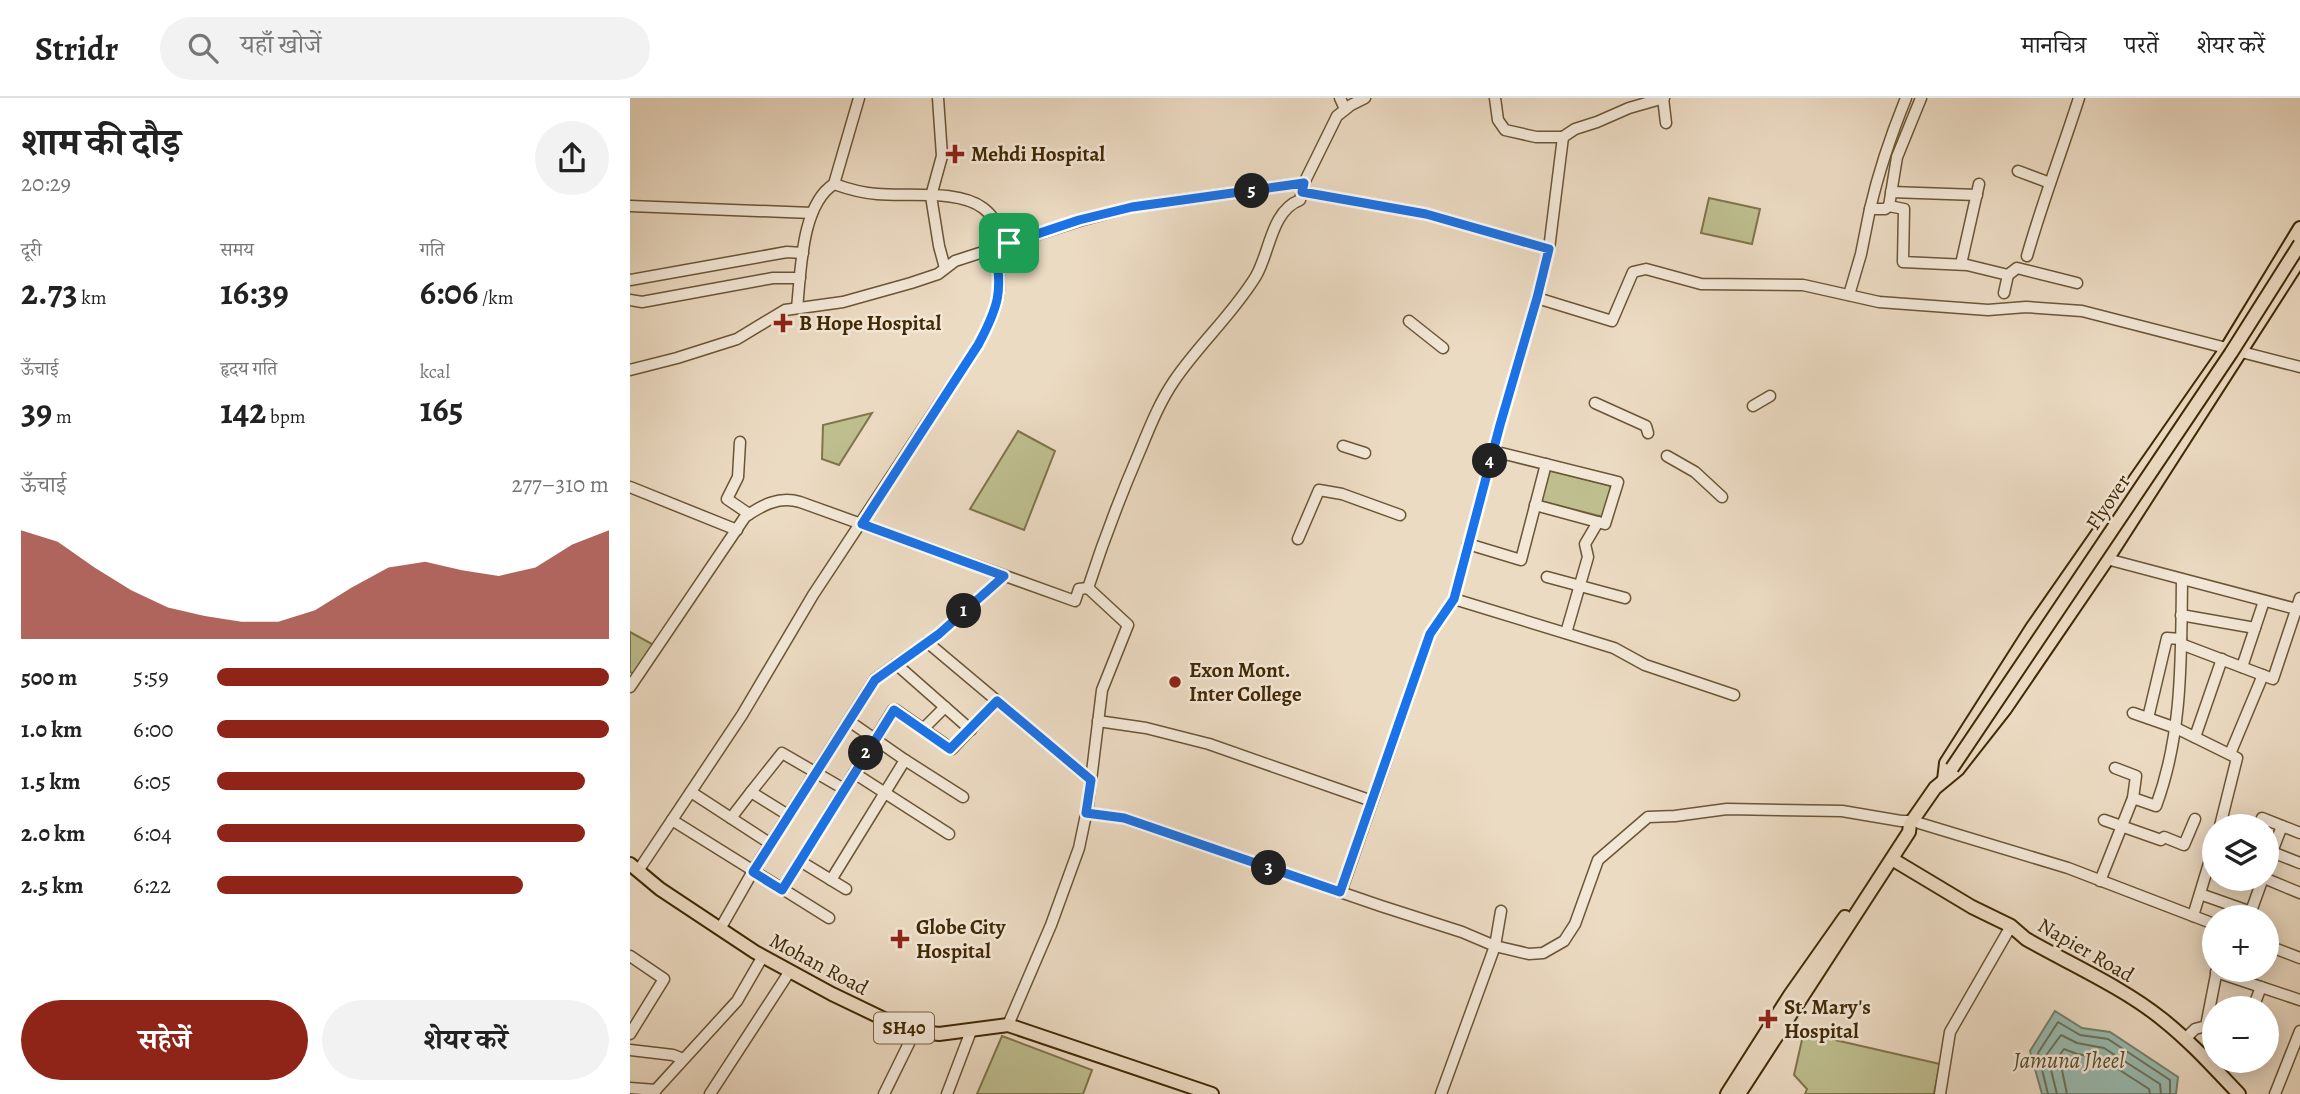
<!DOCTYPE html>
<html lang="hi">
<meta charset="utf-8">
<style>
:root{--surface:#fff;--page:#f2f2f2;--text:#222;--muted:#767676;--line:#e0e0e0;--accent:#8f2418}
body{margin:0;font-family:Alegreya,"Noto Serif Devanagari",serif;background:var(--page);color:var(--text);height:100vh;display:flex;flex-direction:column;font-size:26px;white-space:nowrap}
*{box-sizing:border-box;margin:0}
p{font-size:23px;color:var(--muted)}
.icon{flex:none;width:38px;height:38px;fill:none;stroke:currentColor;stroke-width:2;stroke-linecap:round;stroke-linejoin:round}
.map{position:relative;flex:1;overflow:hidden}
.drawer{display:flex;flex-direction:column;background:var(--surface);width:630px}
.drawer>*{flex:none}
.tools{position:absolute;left:1572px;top:716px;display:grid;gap:14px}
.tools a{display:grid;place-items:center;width:77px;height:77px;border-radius:50%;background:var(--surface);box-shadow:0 4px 18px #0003;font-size:35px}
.pin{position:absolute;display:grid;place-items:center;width:60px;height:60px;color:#fff;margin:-30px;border-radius:14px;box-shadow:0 4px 10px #0006}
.km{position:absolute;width:35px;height:35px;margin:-18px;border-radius:50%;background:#222;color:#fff;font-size:19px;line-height:35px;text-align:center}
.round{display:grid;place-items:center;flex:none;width:74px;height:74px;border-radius:37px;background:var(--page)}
.overview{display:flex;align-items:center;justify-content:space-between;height:119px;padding:0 21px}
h1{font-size:38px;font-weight:700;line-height:52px}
.figures{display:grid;grid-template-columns:repeat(3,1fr);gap:10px;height:119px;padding:7px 21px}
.figures div{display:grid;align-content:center}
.figures b{font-size:35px;font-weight:700}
.figures small{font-size:19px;font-weight:400}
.figures p{font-size:19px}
.chart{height:196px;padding:14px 21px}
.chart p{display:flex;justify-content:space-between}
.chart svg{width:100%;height:126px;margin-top:7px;fill:var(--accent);opacity:.7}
.button{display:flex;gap:14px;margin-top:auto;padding:14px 21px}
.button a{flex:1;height:80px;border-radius:42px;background:var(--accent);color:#fff;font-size:28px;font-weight:700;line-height:80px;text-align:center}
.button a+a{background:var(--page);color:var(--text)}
ul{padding:0 21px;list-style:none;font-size:23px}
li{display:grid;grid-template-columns:112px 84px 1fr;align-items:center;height:52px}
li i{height:18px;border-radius:9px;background:var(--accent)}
header{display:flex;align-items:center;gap:42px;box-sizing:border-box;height:98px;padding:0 35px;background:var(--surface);border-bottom:2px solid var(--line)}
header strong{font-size:33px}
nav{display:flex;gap:38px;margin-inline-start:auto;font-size:24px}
.search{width:490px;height:63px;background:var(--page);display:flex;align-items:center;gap:18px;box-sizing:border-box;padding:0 24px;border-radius:38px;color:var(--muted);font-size:26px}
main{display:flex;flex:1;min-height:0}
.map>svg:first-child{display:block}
</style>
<header>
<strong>Stridr</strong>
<div class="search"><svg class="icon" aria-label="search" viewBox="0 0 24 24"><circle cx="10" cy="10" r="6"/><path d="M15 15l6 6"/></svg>यहाँ खोजें</div>
<nav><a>मानचित्र</a><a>परतें</a><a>शेयर करें</a></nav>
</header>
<main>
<section class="drawer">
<div class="overview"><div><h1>शाम की दौड़</h1><p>20:29</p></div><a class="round"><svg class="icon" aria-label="share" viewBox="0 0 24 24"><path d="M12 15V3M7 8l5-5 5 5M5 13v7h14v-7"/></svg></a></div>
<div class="figures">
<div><p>दूरी</p><b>2.73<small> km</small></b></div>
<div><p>समय</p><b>16:39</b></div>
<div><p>गति</p><b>6:06<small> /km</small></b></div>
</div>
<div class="figures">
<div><p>ऊँचाई</p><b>39<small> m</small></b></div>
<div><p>हृदय गति</p><b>142<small> bpm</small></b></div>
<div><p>kcal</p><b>165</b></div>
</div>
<div class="chart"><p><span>ऊँचाई</span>277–310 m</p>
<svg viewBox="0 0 160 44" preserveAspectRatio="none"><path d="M0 44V6L10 10L20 19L30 27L40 33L50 36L60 38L70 38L80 34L90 26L100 19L110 17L120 20L130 22L140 19L150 11L160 6V44z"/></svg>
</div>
<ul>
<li><b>500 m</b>5:59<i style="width:100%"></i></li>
<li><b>1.0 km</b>6:00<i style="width:100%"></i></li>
<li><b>1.5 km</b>6:05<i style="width:94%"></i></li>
<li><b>2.0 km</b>6:04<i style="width:94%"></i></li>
<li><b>2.5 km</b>6:22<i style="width:78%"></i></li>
</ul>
<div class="button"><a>सहेजें</a><a>शेयर करें</a></div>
</section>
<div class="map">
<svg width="1670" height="996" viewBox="0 0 1670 996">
<rect width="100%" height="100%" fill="#ecdbc3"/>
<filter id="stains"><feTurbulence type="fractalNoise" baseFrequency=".00286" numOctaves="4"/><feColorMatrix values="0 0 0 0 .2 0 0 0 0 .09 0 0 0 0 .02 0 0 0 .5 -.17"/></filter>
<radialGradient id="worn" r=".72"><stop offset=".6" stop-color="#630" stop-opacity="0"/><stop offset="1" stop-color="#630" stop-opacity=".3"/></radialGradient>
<g fill="#bebe8f" stroke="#7f744a" stroke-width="2">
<path d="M1079,100L1130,111L1122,146L1071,135Z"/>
<path d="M242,315L209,367L192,361L193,327Z"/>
<path d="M388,333L425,353L394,432L340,411Z"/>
<path d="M919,372L981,388L973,419L911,403Z"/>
<path d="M0,534L24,547L4,576L0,574Z"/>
<path d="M1174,933L1192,939L1310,966L1304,996H1175L1177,991L1164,977Z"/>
<path d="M372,938L462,972L453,996H347Z"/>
</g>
<path fill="#99bbb1" stroke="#75816c" stroke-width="2" d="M1425,913L1452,930L1480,934L1548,979L1546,996H1412L1400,953Z"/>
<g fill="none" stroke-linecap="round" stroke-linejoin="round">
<g stroke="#6c725a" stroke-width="2">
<path d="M1418,996L1408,955L1428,924L1450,937L1478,941L1540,982V996"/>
<path d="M1427,996L1417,956L1431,937L1447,945L1474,950L1530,986L1531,996"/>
<path d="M1437,996L1429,958L1434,951L1447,956L1471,960L1519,991L1520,996"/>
</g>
<g stroke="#6b5634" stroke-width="13">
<g id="minor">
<path d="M229,0L204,86C218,91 232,95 247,96C277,99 328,91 353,110C364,118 372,133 379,145"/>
<path d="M308,0L312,58L301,98L309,148L315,170"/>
<path d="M710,0L715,11"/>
<path d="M865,0L868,22L875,32L906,39H933L919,151L907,200L982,223L1003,174L1016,171L1071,186L1173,187L1249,204L1358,212L1396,209L1452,213L1670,269"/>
<path d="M1033,0L1036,25"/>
<path d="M933,39L945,31L967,24L999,10L1034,0"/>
<path d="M1388,73L1420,85"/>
<path d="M672,94L796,116L919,151"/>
<path d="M1261,94L1347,97"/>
<path d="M0,108L182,115"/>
<path d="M1259,108L1274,111L1273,164L1337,167L1378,177"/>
<path d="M1240,111C1249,72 1261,37 1276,0"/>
<path d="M1397,158C1412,105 1432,53 1449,0"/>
<path d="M1331,166L1349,86"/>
<path d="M0,182L157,154L173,155"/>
<path d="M1374,195L1378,177L1387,170L1447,185"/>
<path d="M1219,197L1231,156L1240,111H1255L1259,108L1267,59L1291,0"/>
<path d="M0,202L12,204L143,180H170"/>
<path d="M167,210C171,173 171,107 204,86"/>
<path d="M779,223L813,250"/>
<path d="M0,272L47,260L107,241L155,212L213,204L281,185L308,176L325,163L449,123L502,109L674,85"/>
<path d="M965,305L1016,328L1018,335"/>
<path d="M1123,308L1140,298"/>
<path d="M110,344L108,379L97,401L119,416"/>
<path d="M713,348L735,355"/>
<path d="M863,353L988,384L975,426L905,407"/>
<path d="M1037,358L1065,374L1092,399"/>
<path d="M0,389L107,432"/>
<path d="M668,441L689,392L712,396L770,417"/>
<path d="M838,446L891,462L916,366"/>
<path d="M1473,460L1670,512"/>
<path d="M917,479L995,500"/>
<path d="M824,501L984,550L1015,567L1104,597"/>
<path d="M1551,517L1625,530"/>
<path d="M936,535L958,459L955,446L968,424"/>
<path d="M297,544L461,682"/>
<path d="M1551,546L1643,581L1670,500"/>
<path d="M266,566L341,632"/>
<path d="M1612,569L1634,503"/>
<path d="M0,589L115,419C132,407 149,398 170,404L445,503L449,491L458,490"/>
<path d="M1503,615L1546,630L1607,660L1590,728"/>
<path d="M1518,620L1537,540L1551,541"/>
<path d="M219,623L275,662L333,699"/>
<path d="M468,623L516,630L579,646L742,703"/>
<path d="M293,631L315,609"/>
<path d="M1565,639L1592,561"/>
<path d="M1600,656L1633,577"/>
<path d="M1485,670L1506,678L1503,700"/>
<path d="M224,675L319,736"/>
<path d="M61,694L141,746"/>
<path d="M456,715L494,720L751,808L832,834L865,848L899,856L913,855L934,843L945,826L968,762L1018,719L1045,718L1097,711L1212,713L1271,723H1283"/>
<path d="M158,717L121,694L152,655L214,691"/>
<path d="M101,720L121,694"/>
<path d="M42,722L199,820"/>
<path d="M1474,722L1531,742L1534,739L1554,747L1565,721"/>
<path d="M1289,725L1438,770L1584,826"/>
<path d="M1629,728L1632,720L1670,735"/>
<path d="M1652,728L1642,754L1670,765"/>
<path d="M170,763L216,791"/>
<path d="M1636,771L1642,754"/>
<path d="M8,773L112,617L183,497L348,247C369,207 374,194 365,150"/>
<path d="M1634,780L1670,795"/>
<path d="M201,782L275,662"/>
<path d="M1470,783L1503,700L1526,708C1553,635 1551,559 1552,482"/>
<path d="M152,792L263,612H266L322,651L367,603"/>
<path d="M711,794L800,536L824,501L870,327L907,200"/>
<path d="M1570,796L1621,814"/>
<path d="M1563,818L1584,749"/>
<path d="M1619,819L1633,780"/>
<path d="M90,831L123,773L245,581L309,536L374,478"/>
<path d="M1636,847L1670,860"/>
<path d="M0,858L34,881L0,936"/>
<path d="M1586,874L1670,902"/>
<path d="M1623,910L1631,889"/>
<path d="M378,927L421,827L449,750L458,707L472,592L498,527L458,490C473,444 490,399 509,355C519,331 529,305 544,283C569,246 603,216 626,178C640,154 641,113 670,102L674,85L707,18L721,7L735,0"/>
<path d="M1555,941L1565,931L1576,928L1587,872"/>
<path d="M0,952L43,957L53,961"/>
<path d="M0,990L26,992"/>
<path d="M22,996L107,903L133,858"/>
<path d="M80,996L160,873"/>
<path d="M254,996L285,933"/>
<path d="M317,996L341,933"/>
<path d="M811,996L865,848L871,813"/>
<path d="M1310,996L1320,934L1381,828"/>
<path d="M1645,996L1670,933"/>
</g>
</g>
<g stroke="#402904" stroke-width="16">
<g id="major">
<path d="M1314,682L1316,665L1402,530L1597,250L1670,130"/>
<path d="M1262,761L1342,809L1381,828L1396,841C1438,865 1494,890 1532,921C1560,943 1584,970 1609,996"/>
<path d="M0,766L30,791L125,854L202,896L277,932L309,936L378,927L582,996"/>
<path d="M1097,996L1160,897L1215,819"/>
<path d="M1109,996L1279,734L1280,726L1305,690L1328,671L1375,611L1476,463L1670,161"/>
</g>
</g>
<use href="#minor" stroke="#f3e8d8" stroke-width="10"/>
<use href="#major" stroke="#ecdbc3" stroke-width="12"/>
<g stroke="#402904" stroke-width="16" stroke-linecap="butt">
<path id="major-bridge" d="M1322,670L1601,255L1670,146"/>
</g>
<use href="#major-bridge" stroke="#ecdbc3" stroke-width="12"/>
</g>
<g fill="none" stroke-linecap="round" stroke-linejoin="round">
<g stroke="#fff" stroke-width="14">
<path id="route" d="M674,85L672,94L796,116L919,151L907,200L870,327L824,501L800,536L710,794L494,720L456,715L461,682L367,603L320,651L264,612L152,792L123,774L245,582L309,536L374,478L232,426L348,247C369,208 373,193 365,150L449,122L502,109Z"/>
</g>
<use href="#route" stroke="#1a73e8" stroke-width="9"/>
</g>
<g fill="#8f2418" stroke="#f3e8d8" stroke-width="2.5">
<path d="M321.5 45.5h7v7h7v7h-7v7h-7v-7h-7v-7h7z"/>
<path d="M149.5 214.5h7v7h7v7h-7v7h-7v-7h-7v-7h7z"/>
<circle cx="545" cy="584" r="7"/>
<path d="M266.5 830.5h7v7h7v7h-7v7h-7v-7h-7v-7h7z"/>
<path d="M1134.5 910.5h7v7h7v7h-7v7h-7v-7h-7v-7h7z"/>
</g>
<g text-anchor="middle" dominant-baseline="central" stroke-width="5" stroke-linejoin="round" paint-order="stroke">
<rect fill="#f3e8d8" stroke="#766244" stroke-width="2" x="244" y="914.5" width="60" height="31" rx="5"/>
<g font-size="19" font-weight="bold" fill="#402904">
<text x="274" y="930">SH40</text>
</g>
<g font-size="21" font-weight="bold" fill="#402904" stroke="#f3e8d8" text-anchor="start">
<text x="341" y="56">Mehdi Hospital</text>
<text x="169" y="225">B Hope Hospital</text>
<text x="559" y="572">Exon Mont.<tspan x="559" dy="24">Inter College</tspan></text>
<text x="286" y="829">Globe City<tspan x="286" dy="24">Hospital</tspan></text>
<text x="1154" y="909">St. Mary's<tspan x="1154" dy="24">Hospital</tspan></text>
</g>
<g font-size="21" fill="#402904" stroke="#f3e8d8">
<text transform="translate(1478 404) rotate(-56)">Flyover</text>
<text transform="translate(1456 852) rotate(30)">Napier Road</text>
<text transform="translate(189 866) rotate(28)">Mohan Road</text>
</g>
<g font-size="23" font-style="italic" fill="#564e2f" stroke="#f3e8d8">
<text x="1439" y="962">Jamuna Jheel</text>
</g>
</g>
<rect width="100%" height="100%" filter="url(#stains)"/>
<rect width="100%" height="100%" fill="url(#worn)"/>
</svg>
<div class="tools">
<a><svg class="icon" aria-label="layers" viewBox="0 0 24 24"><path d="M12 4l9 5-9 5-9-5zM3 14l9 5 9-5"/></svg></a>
<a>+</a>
<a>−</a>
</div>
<div class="pin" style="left:379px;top:145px;background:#1e9e55"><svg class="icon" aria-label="arrive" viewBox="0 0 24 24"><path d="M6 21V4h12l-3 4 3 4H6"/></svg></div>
<b class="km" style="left:334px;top:513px">1</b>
<b class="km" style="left:236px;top:655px">2</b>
<b class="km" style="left:639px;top:770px">3</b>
<b class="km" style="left:860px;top:363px">4</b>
<b class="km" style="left:622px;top:93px">5</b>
</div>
</main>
